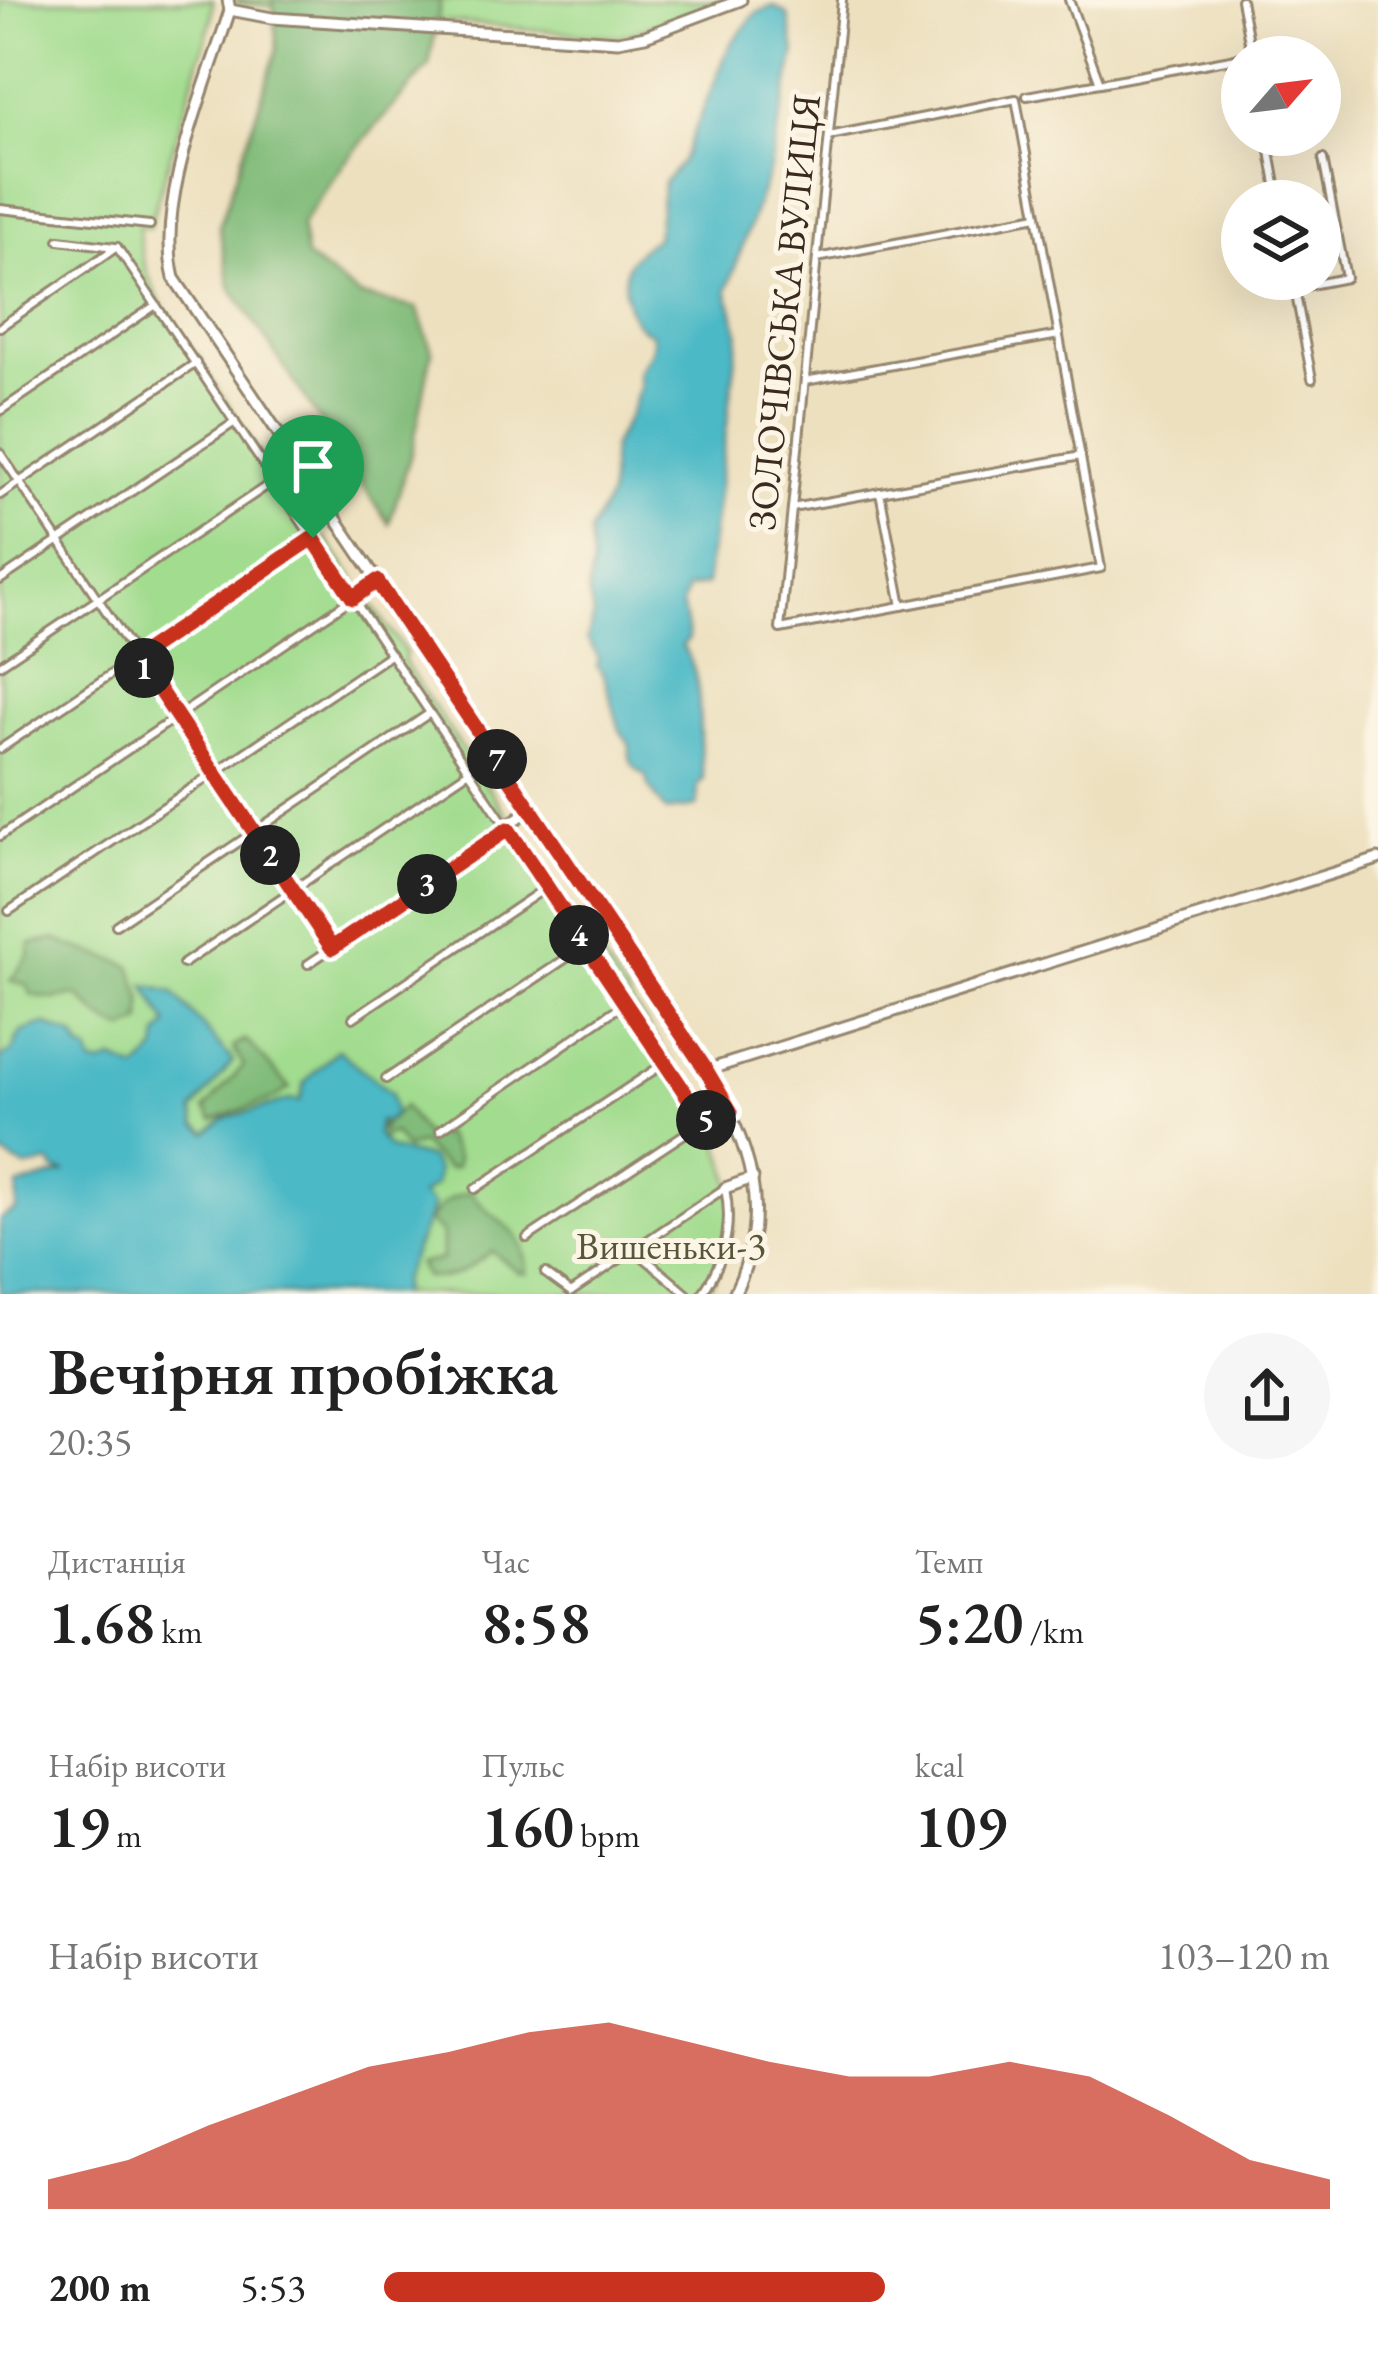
<!DOCTYPE html>
<html lang="uk">
<meta charset="utf-8">
<style>
:root{--surface:#fff;--page:#f6f6f6;--text:#222;--muted:#767676;--accent:#c8321e}
body{margin:0;font-family:"EB Garamond",serif;background:var(--page);color:var(--text);height:100vh;display:flex;flex-direction:column;font-size:45px;white-space:nowrap}
*{box-sizing:border-box;margin:0}
p{font-size:39px;color:var(--muted)}
.icon{flex:none;width:66px;height:66px;fill:none;stroke:currentColor;stroke-width:2;stroke-linecap:round;stroke-linejoin:round}
.map{position:relative;height:1294px;overflow:hidden}
.panel{display:flex;flex-direction:column;background:var(--surface);flex:1}
.panel>*{flex:none}
.needle{width:78px;rotate:62deg}
.buttons{position:absolute;left:1221px;top:36px;display:grid;gap:24px}
.buttons a{display:grid;place-items:center;width:120px;height:120px;border-radius:50%;background:var(--surface);box-shadow:0 12px 48px #0002;font-size:60px}
.pin{position:absolute;display:grid;place-items:center;width:102px;height:102px;color:#fff;margin:-123px -51px;border-radius:50% 50% 50% 0;rotate:-45deg;box-shadow:0 0 12px #0007}
.pin .icon{rotate:45deg}
.km{position:absolute;width:60px;height:60px;margin:-30px;border-radius:50%;background:#222;color:#fff;font-size:33px;line-height:60px;text-align:center}
.round{display:grid;place-items:center;flex:none;width:126px;height:126px;border-radius:63px;background:var(--page)}
.overview{display:flex;align-items:center;justify-content:space-between;height:204px;padding:0 48px}
h1{font-size:66px;font-weight:600;line-height:90px}
.figures{display:grid;grid-template-columns:repeat(3,1fr);gap:18px;height:204px;padding:12px 48px}
.figures div{display:grid;align-content:center}
.figures b{font-size:60px;font-weight:600}
.figures small{font-size:33px;font-weight:400}
.figures p{font-size:33px}
.chart{height:336px;padding:24px 48px}
.chart p{display:flex;justify-content:space-between}
.chart svg{width:100%;height:216px;margin-top:12px;fill:var(--accent);opacity:.7}
ul{padding:0 48px;list-style:none;font-size:39px}
li{display:grid;grid-template-columns:192px 144px 1fr;align-items:center;height:90px}
li i{height:30px;border-radius:15px;background:var(--accent)}
.map>svg:first-child{display:block}
</style>
<div class="map">
<svg width="1378" height="1294" viewBox="0 0 1378 1294">
<rect width="100%" height="100%" fill="#fcf5e5"/>
<filter id="ink" filterUnits="userSpaceOnUse"><feTurbulence type="fractalNoise" baseFrequency=".00833" numOctaves="2"/><feDisplacementMap in="SourceGraphic" scale="24" xChannelSelector="R" yChannelSelector="G"/><feConvolveMatrix kernelMatrix="1 2 1 2 8 2 1 2 1" color-interpolation-filters="sRGB"/></filter>
<filter id="wash" filterUnits="userSpaceOnUse"><feTurbulence type="fractalNoise" baseFrequency=".004" numOctaves="4" result="noise"/><feDisplacementMap in="SourceGraphic" scale="48" xChannelSelector="R" yChannelSelector="G"/><feGaussianBlur stdDeviation="2.7" result="paint"/><feColorMatrix in="noise" values="0 0 0 0 0 0 0 0 0 0 0 0 0 0 0 0 0 1.4 0 .05"/><feComposite in="paint" operator="in"/></filter>
<g filter="url(#wash)">
<rect width="100%" height="100%" fill="#ede0bf"/>
<g fill="#a2dc8f" stroke="#6e8356" stroke-width="3">
<path d="M0,0H213L211,21L149,228L139,227C139,277 166,312 192,352L199,354L207,373L318,539H326L405,652L404,662L709,1118C738,1188 746,1225 706,1294H401V1282L433,1207L421,1195L435,1185L429,1158L390,1149L377,1135L391,1093L337,1050L305,1082L300,1101L290,1100L224,1119L208,1134L195,1125L193,1111L232,1061L172,992L146,986L168,1025L157,1051L137,1070L113,1060L102,1065L91,1064L74,1036L45,1024L16,1039L12,1053L0,1058Z"/>
<path d="M235,0H727L618,37L236,3Z"/>
</g>
<g fill="#81bc7a" stroke="#5e734c" stroke-width="3">
<path d="M273,0H441L429,65L345,162L301,225L306,257L360,296L417,308L432,351L412,451L389,524L230,286L219,227L277,50Z"/>
<path d="M56,939C74,950 108,956 131,966L142,998V1022L125,1030C102,1023 94,1009 76,995L53,999L32,995L26,984L10,981L29,956L30,944Z"/>
<path d="M246,1040L290,1088L275,1098L213,1120L205,1109L244,1065L233,1047Z"/>
<path d="M404,1106L426,1137L444,1134L457,1157L456,1167L447,1169L421,1144L405,1148L394,1133L383,1137L382,1127Z"/>
<path d="M471,1192C496,1228 525,1222 527,1273L518,1272L492,1251C469,1268 455,1281 426,1277L418,1264L442,1259V1233L429,1222C440,1203 451,1197 471,1192Z"/>
</g>
<g fill="#4bb9c6" stroke="#437272" stroke-width="3">
<path d="M774,6L788,15L795,52L770,168L727,290L739,333L706,585L687,589L682,604L689,639L682,646C709,681 694,738 704,779L698,785L697,806L666,811L649,787L646,776C633,768 628,761 630,746L620,730L604,676L597,666L599,658L587,639L594,616L588,593L592,564L589,533L609,497L612,447L631,412L640,385L638,373C645,358 657,351 651,333C627,325 619,284 628,264C631,256 648,243 656,238L664,182L681,163L730,45L756,13Z"/>
<path d="M145,985L173,992L233,1061L193,1111L196,1125L207,1133L224,1119L290,1100L300,1101L305,1082L338,1050L391,1093L395,1114L386,1122L379,1121L377,1135L390,1149L429,1158L437,1171L435,1185L421,1195L433,1206L401,1282V1294H0V1219L16,1210L18,1186L66,1172L54,1170L50,1163L25,1168L0,1153V1058L12,1052L21,1032L44,1024L74,1036L81,1049L89,1052L92,1064L102,1065L113,1060L137,1070L157,1051L159,1035L168,1025Z"/>
</g>
</g>
<g filter="url(#ink)">
<g fill="none" stroke-linecap="round" stroke-linejoin="round">
<g stroke="#94856e" stroke-width="12">
<g id="street">
<path d="M1069,0L1100,83L1242,57"/>
<path d="M1241,0L1252,57"/>
<path d="M1027,96L1100,83"/>
<path d="M1267,135L1279,201"/>
<path d="M829,136L1016,99L1101,568L780,629C801,419 822,210 842,0"/>
<path d="M0,209L150,225"/>
<path d="M59,240L115,247"/>
<path d="M117,247L704,1121L527,1238"/>
<path d="M817,258L1037,216"/>
<path d="M1293,279L1312,379"/>
<path d="M1295,288L1346,278L1323,159"/>
<path d="M0,327L117,247"/>
<path d="M805,381L1059,335"/>
<path d="M0,411L156,305"/>
<path d="M0,453L332,948"/>
<path d="M880,492L902,606"/>
<path d="M0,495L196,363"/>
<path d="M792,508L1081,456"/>
<path d="M0,580L235,422"/>
<path d="M0,665L274,481"/>
<path d="M0,749L313,538"/>
<path d="M0,836L353,598"/>
<path d="M9,911L391,654"/>
<path d="M116,925L430,713"/>
<path d="M183,964L469,771"/>
<path d="M308,964L508,829"/>
<path d="M353,1018L547,887"/>
<path d="M386,1079L586,945"/>
<path d="M440,1130L625,1003"/>
<path d="M475,1189L665,1063"/>
<path d="M635,1250L687,1294"/>
<path d="M545,1273L571,1292"/>
<path d="M571,1292L725,1188C733,1226 724,1262 702,1294"/>
</g>
</g>
<g stroke="#94856e" stroke-width="15">
<g id="secondary">
<path d="M228,0L230,10C206,87 155,201 174,278L707,1070C749,1144 775,1211 734,1294"/>
<path d="M230,10L272,18L618,41L645,36L741,0"/>
<path d="M353,598L377,581"/>
<path d="M506,826L530,810"/>
<path d="M707,1070L1378,859"/>
<path d="M704,1121L731,1112"/>
<path d="M725,1188L753,1178"/>
</g>
</g>
<use href="#street" stroke="#fff" stroke-width="6"/>
<use href="#secondary" stroke="#fff" stroke-width="9"/>
</g>
</g>
<g fill="none" stroke-linecap="round" stroke-linejoin="round" filter="url(#ink)">
<g stroke="#fff" stroke-width="24">
<path id="route" d="M313,538L353,598L377,581L706,1070L731,1112L704,1121L508,829L332,948L137,657Z"/>
</g>
<use href="#route" stroke="#c8321e" stroke-width="15"/>
</g>
<g text-anchor="middle" dominant-baseline="central" stroke-width="10" stroke-linejoin="round" paint-order="stroke">
<g font-size="39" fill="#3b2a1e" stroke="#fcf5e5">
<text transform="translate(784 312) rotate(-84)">ЗОЛОЧІВСЬКА ВУЛИЦЯ</text>
</g>
<g font-size="39" fill="#55563a" stroke="#fcf5e5">
<text x="671" y="1245">Вишеньки-3</text>
</g>
</g>
</svg>
<div class="buttons">
<a><svg class="needle" viewBox="-14 -14 28 28"><path d="M0-13l5 13h-10z" fill="#e53935"/><path d="M0 13l5-13h-10z" fill="#767676"/></svg></a>
<a><svg class="icon" aria-label="layers" viewBox="0 0 24 24"><path d="M12 4l9 5-9 5-9-5zM3 14l9 5 9-5"/></svg></a>
</div>
<div class="pin" style="left:313px;top:538px;background:#1e9e55"><svg class="icon" aria-label="arrive" viewBox="0 0 24 24"><path d="M6 21V4h12l-3 4 3 4H6"/></svg></div>
<b class="km" style="left:144px;top:668px">1</b>
<b class="km" style="left:270px;top:855px">2</b>
<b class="km" style="left:427px;top:884px">3</b>
<b class="km" style="left:579px;top:935px">4</b>
<b class="km" style="left:706px;top:1120px">5</b>
<b class="km" style="left:497px;top:759px">7</b>
</div>
<section class="panel">
<div class="overview"><div><h1>Вечірня пробіжка</h1><p>20:35</p></div><a class="round"><svg class="icon" aria-label="share" viewBox="0 0 24 24"><path d="M12 15V3M7 8l5-5 5 5M5 13v7h14v-7"/></svg></a></div>
<div class="figures">
<div><p>Дистанція</p><b>1.68<small> km</small></b></div>
<div><p>Час</p><b>8:58</b></div>
<div><p>Темп</p><b>5:20<small> /km</small></b></div>
</div>
<div class="figures">
<div><p>Набір висоти</p><b>19<small> m</small></b></div>
<div><p>Пульс</p><b>160<small> bpm</small></b></div>
<div><p>kcal</p><b>109</b></div>
</div>
<div class="chart"><p><span>Набір висоти</span>103–120 m</p>
<svg viewBox="0 0 160 44" preserveAspectRatio="none"><path d="M0 44V38L10 34L20 27L30 21L40 15L50 12L60 8L70 6L80 10L90 14L100 17L110 17L120 14L130 17L140 25L150 34L160 38V44z"/></svg>
</div>
<ul>
<li><b>200 m</b>5:53<i style="width:53%"></i></li>
</ul>
</section>
